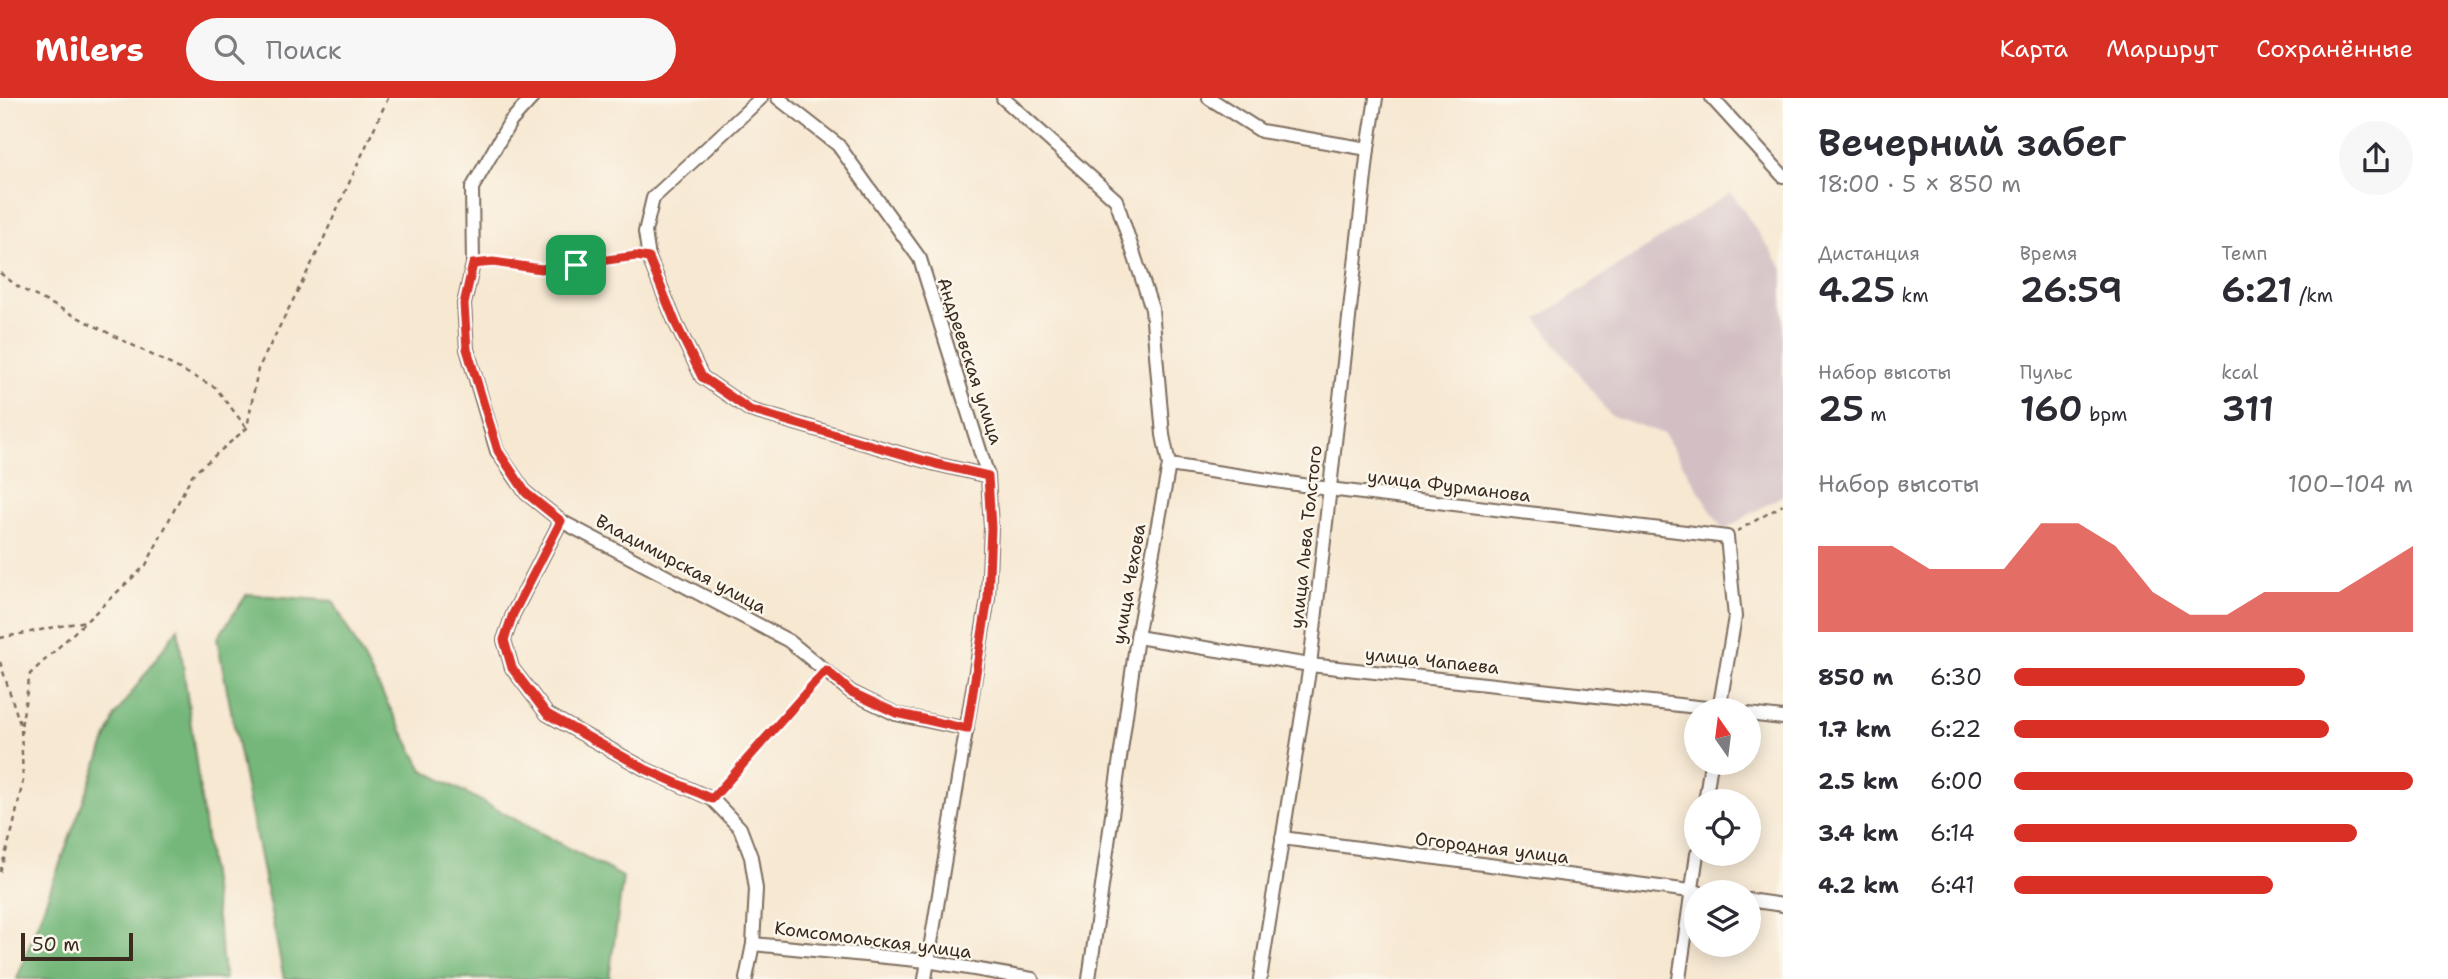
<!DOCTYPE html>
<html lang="ru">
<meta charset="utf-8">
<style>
:root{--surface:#fff;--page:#f7f7f7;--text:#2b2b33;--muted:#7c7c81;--accent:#d93025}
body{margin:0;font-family:"Shantell Sans",sans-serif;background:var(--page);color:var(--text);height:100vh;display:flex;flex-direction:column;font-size:26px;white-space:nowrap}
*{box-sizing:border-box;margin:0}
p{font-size:23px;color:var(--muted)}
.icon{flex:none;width:38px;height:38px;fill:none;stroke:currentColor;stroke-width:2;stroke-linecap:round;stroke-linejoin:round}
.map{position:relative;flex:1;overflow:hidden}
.drawer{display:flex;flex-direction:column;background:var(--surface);width:665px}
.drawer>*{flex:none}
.needle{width:46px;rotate:346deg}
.fabs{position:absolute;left:1684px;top:600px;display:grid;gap:14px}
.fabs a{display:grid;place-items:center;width:77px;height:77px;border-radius:50%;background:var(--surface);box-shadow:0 4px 18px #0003;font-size:35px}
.scale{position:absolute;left:21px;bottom:18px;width:112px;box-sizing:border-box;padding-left:7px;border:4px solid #3b2a1e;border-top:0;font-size:19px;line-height:24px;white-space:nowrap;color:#3b2a1e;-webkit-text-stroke:5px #fbf7ec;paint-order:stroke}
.pin{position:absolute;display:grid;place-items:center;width:60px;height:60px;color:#fff;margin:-30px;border-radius:14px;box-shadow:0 4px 10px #0006}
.round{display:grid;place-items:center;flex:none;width:74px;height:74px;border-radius:37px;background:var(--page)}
.overview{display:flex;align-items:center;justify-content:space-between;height:119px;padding:0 35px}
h1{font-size:38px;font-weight:600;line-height:52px}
.metrics{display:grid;grid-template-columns:repeat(3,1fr);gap:10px;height:119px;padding:7px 35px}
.metrics div{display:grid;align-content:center}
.metrics b{font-size:35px;font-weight:600}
.metrics small{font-size:19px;font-weight:400}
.metrics p{font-size:19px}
.chart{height:196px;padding:14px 35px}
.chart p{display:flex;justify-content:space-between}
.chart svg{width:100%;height:126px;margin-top:7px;fill:var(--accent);opacity:.7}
ul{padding:0 35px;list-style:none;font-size:23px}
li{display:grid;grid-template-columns:112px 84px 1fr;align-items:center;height:52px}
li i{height:18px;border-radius:9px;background:var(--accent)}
header{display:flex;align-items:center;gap:42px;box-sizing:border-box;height:98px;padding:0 35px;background:var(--accent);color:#fff}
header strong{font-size:33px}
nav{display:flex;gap:38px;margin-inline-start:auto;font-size:24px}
.search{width:490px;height:63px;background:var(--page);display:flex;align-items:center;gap:18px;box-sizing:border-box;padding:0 24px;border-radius:38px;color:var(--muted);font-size:26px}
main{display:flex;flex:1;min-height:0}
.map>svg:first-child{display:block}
</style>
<header>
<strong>Milers</strong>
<div class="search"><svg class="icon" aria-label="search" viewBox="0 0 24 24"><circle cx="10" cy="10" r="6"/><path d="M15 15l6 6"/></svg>Поиск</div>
<nav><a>Карта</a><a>Маршрут</a><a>Сохранённые</a></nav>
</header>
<main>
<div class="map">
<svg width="1783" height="881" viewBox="0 0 1783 881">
<rect width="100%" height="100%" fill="#fbf7ec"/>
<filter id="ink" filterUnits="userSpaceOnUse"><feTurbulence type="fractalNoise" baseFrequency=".0143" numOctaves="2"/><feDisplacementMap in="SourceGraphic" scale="14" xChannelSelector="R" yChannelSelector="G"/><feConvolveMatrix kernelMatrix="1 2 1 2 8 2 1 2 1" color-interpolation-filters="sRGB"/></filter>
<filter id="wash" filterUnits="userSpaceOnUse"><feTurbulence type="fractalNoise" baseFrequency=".00686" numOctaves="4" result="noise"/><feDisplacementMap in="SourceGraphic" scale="28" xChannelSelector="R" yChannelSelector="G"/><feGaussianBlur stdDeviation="1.57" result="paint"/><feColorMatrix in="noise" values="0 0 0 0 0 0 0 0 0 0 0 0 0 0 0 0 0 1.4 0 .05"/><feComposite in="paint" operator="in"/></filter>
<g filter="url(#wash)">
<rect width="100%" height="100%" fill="#f7e8d2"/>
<path fill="#d2bec3" d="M1731,94L1783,171V397L1723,432L1664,336L1610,317L1537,221Z"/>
<g fill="#75b77a" stroke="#58704c" stroke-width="2">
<path d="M247,496L333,503L423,672L623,779L609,881H284L217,541Z"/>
<path d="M178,530L225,881H17L115,618Z"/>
</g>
</g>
<g filter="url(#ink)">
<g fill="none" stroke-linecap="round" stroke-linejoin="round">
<g stroke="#7d6c5d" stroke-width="10">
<g id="service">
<path d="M473,166L493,165L541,171L637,158L648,160"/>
<path d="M712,701L825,574"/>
</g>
</g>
<g stroke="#7d6c5d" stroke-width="16">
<g id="minor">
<path d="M532,0L510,24L472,90L473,166L464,206L467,251L497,353L526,395L561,423L789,543L851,594L896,616L967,631"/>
<path d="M761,0L653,100L645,134L649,160L676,226L702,279L750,312L936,366L988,378"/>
<path d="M778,0L838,47L920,161L988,378L991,430L988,500L925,881"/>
<path d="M1003,0L1116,102L1152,211L1163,337L1169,367L1137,539L1089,881"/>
<path d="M1209,0L1261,33L1368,51"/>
<path d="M1712,0L1783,78"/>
<path d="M1169,367L1329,391L1727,439L1735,519L1719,612"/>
<path d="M561,423L513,516L504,542L512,570L547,616L645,671L712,701L740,730L751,759L756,791L753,846L746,881"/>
<path d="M1137,539L1310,567L1725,612"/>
<path d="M1748,616L1783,620"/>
<path d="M1705,704L1711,665"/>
<path d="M1282,740L1698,794"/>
<path d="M1748,802L1783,807"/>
<path d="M753,846L927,863L1032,881"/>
<path d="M1260,881L1310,567L1368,51L1376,0"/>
<path d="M1679,881L1697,756"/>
</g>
</g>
<g stroke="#7d6c5d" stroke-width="2.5" stroke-dasharray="5 5" stroke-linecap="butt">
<path d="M0,175L20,190L215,289L246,329"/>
<path d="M1737,433L1783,407"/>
<path d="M0,540L86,523"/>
<path d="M0,564L20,626"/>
<path d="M0,774L13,730L23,683L21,629L30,576L146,467L192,377L247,330L258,271L318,153L388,0"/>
</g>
<use href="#service" stroke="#fff" stroke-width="6"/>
<use href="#minor" stroke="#fff" stroke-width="12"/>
</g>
</g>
<g fill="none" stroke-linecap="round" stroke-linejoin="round" filter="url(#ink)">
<g stroke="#fff" stroke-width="14">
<path id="route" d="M636,158L649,160L676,226L702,279L750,312L936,366L988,378L991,430L988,500L967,631L896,615L851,594L826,572L712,701L645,671L547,616L512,570L504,542L513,516L561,423L526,395L498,353L467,251L464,206L473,166L493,164L541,171Z"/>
</g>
<use href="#route" stroke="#d93025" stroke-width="9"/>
</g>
<g text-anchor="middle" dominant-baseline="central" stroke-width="5" stroke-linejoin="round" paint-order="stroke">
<g font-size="18" fill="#3b2a1e" stroke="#fbf7ec">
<text transform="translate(970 263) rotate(72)">Андреевская улица</text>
<text transform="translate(1449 388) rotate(7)">улица Фурманова</text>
<text transform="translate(1306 439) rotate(-84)">улица Льва Толстого</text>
<text transform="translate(681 466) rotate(28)">Владимирская улица</text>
<text transform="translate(1129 486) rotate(-80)">улица Чехова</text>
<text transform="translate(1432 563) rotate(6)">улица Чапаева</text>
<text transform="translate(1492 750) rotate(7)">Огородная улица</text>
<text transform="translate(873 842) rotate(7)">Комсомольская улица</text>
</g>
</g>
</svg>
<div class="fabs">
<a><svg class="needle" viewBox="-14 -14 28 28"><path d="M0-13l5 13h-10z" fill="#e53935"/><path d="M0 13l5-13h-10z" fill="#7c7c81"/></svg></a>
<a><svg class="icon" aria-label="locate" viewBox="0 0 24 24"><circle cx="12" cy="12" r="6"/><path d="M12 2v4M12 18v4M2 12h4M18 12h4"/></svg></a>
<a><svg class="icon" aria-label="layers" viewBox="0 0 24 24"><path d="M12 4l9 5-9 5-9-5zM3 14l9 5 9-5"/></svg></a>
</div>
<div class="scale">50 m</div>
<div class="pin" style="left:576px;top:167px;background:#1e9e55"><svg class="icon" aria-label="arrive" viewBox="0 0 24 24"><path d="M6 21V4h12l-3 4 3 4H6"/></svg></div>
</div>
<section class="drawer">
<div class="overview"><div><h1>Вечерний забег</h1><p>18:00 · 5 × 850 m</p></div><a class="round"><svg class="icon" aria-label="share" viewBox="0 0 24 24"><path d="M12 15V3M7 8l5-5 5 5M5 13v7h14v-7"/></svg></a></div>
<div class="metrics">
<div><p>Дистанция</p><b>4.25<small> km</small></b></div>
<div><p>Время</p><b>26:59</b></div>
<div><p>Темп</p><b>6:21<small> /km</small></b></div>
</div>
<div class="metrics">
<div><p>Набор высоты</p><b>25<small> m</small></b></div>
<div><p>Пульс</p><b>160<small> bpm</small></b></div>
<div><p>kcal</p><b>311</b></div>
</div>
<div class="chart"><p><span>Набор высоты</span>100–104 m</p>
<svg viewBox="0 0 160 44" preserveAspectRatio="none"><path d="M0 44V14L10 14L20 14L30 22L40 22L50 22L60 6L70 6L80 14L90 30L100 38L110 38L120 30L130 30L140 30L150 22L160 14V44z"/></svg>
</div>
<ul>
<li><b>850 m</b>6:30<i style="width:73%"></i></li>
<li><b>1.7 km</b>6:22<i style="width:79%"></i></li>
<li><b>2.5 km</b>6:00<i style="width:100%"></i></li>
<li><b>3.4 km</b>6:14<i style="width:86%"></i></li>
<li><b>4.2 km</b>6:41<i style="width:65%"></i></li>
</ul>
</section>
</main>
